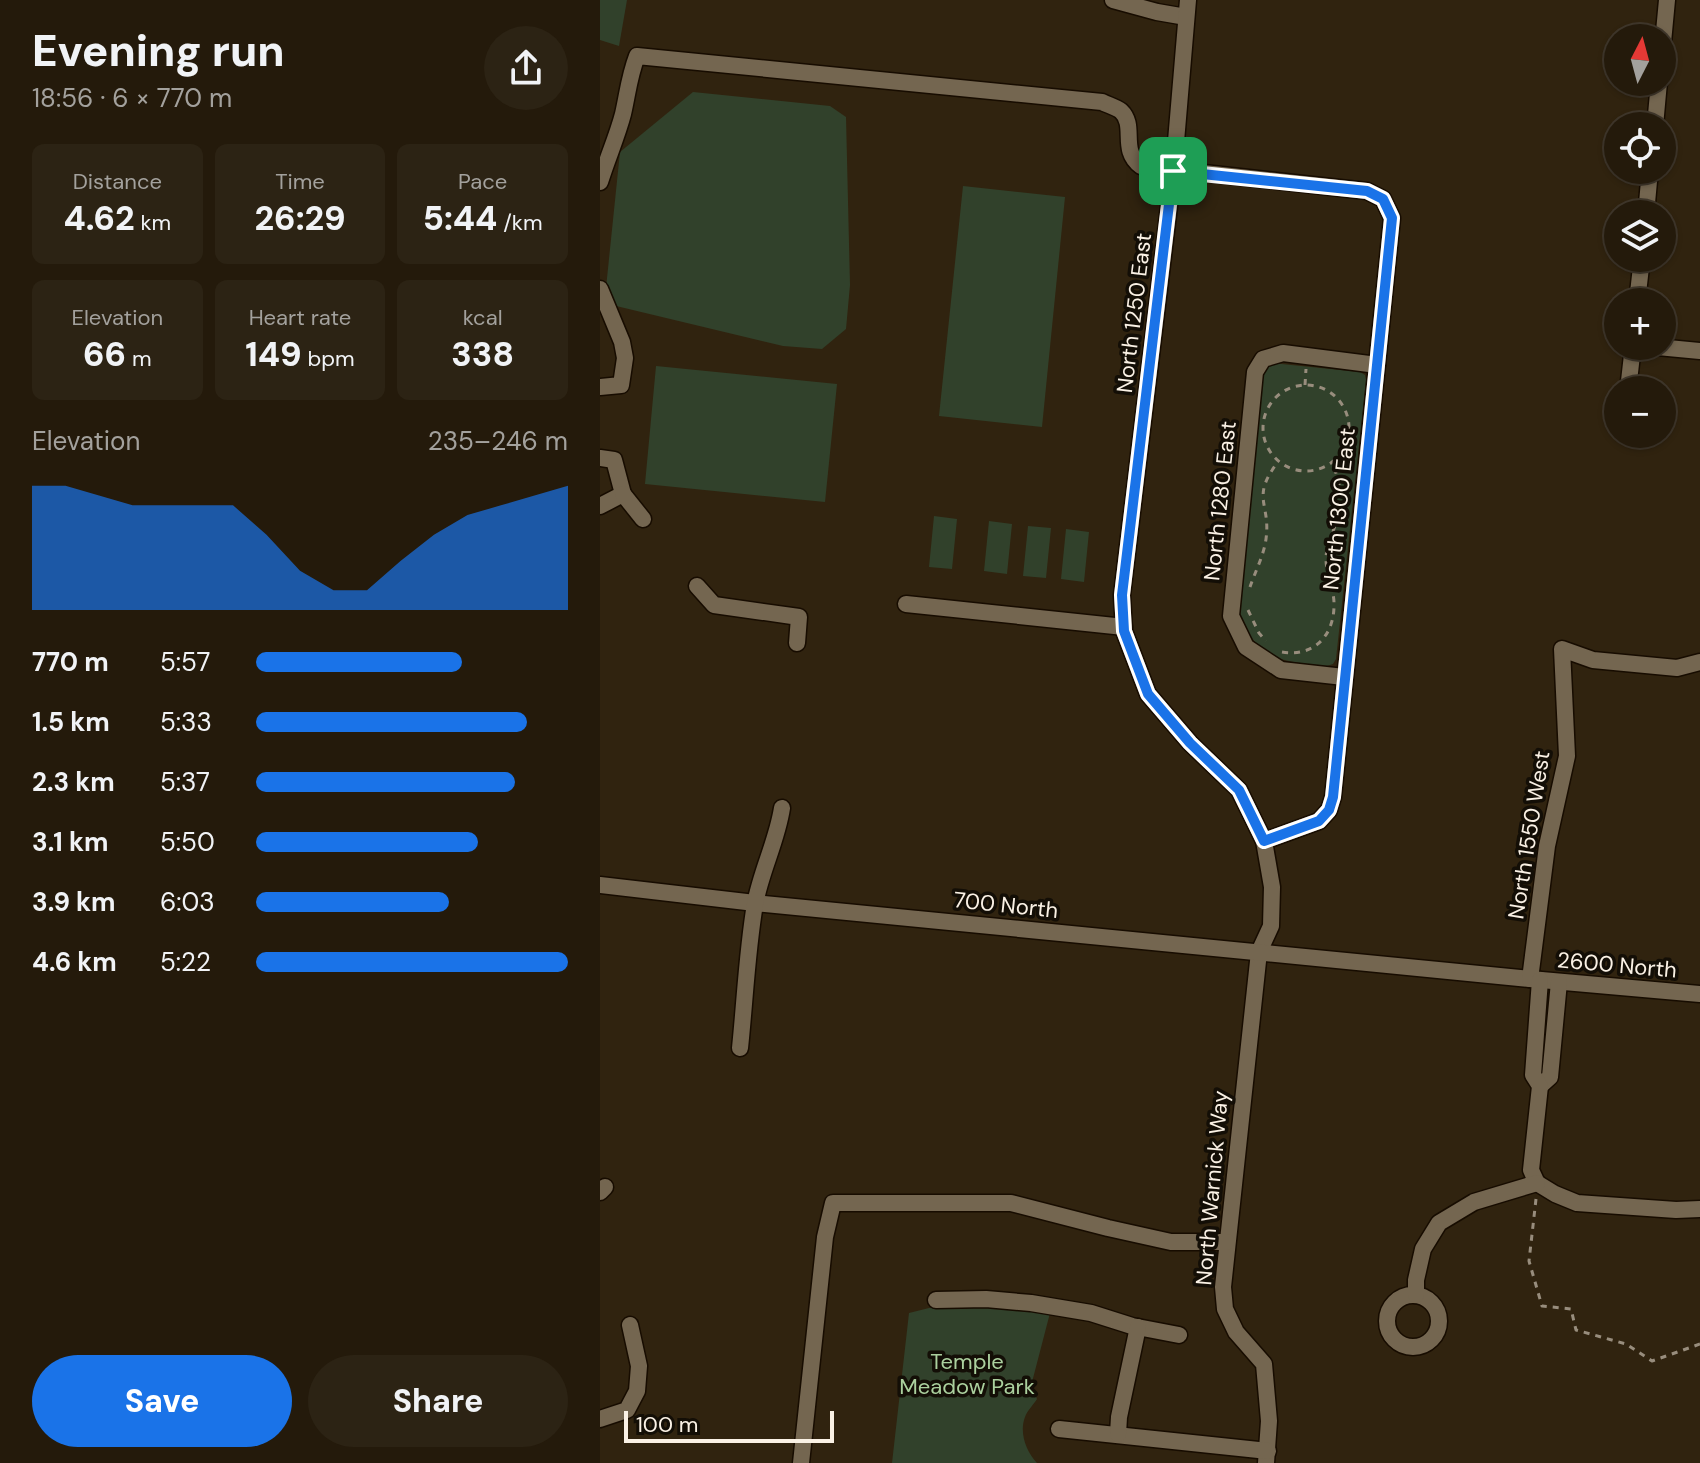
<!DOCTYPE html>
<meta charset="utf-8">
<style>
:root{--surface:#241a0b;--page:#2c2314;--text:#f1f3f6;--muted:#a3a19d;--line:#41382c;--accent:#1a73e8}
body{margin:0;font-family:"DM Sans",sans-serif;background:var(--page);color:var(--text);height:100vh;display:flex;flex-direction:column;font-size:30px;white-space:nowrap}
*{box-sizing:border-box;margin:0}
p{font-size:26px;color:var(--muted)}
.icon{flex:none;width:44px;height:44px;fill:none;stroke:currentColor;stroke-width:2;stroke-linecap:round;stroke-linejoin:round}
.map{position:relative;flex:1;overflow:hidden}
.details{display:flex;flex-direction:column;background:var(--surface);width:600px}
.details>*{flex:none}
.needle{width:52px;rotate:6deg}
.controls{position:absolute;left:1004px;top:24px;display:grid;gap:16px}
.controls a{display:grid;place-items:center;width:72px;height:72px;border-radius:50%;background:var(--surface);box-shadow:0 2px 6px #0004,0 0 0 2px var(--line);font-size:40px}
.scale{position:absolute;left:24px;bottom:20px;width:210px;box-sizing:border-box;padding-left:8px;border:4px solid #faf1e5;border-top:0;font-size:22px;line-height:28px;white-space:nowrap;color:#faf1e5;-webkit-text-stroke:6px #130e06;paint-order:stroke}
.pin{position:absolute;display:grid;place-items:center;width:68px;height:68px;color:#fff;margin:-34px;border-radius:16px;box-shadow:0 4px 12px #0006}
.round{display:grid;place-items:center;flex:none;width:84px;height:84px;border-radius:42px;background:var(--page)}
.head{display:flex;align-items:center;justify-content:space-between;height:136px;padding:0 32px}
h1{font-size:44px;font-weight:800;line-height:60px}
.stats{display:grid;grid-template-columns:repeat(3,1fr);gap:12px;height:136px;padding:8px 32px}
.stats div{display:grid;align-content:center;border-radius:12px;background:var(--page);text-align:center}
.stats b{font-size:34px;font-weight:800}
.stats small{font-size:22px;font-weight:400}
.stats p{font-size:22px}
.chart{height:224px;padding:16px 32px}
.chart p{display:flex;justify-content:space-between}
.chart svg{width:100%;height:144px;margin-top:8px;fill:var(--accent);opacity:.7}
.action{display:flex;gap:16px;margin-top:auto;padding:16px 32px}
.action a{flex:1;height:92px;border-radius:48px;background:var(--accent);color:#fff;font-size:32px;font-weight:800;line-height:92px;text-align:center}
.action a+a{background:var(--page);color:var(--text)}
ul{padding:0 32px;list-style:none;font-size:26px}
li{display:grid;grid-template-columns:128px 96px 1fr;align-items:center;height:60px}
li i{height:20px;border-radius:10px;background:var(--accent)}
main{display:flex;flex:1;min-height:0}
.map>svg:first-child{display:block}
</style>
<main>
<section class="details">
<div class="head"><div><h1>Evening run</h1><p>18:56 · 6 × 770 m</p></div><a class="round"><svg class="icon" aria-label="share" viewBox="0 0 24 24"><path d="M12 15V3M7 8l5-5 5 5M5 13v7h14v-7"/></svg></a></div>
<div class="stats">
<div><p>Distance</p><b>4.62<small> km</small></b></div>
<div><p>Time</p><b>26:29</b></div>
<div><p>Pace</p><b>5:44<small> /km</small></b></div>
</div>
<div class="stats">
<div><p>Elevation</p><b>66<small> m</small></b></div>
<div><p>Heart rate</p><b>149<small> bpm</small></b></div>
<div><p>kcal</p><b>338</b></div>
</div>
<div class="chart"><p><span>Elevation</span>235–246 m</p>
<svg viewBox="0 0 160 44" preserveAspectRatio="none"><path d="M0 44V6L10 6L20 9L30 12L40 12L50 12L60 12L70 21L80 32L90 38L100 38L110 29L120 21L130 15L140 12L150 9L160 6V44z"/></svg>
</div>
<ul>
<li><b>770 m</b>5:57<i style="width:66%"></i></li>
<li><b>1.5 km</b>5:33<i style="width:87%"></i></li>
<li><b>2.3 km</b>5:37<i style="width:83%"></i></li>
<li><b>3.1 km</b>5:50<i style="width:71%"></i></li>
<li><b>3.9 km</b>6:03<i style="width:62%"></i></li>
<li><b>4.6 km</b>5:22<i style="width:100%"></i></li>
</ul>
<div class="action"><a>Save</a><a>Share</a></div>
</section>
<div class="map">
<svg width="1100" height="1463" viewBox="0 0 1100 1463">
<rect width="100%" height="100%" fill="#30230f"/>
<g fill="#31412b">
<path d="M0,0H27L19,46L0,40Z"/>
<path d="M93,92L230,106L246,117L250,285L246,329L222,349L183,346L12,305L6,288L20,152Z"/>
<path d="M363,186L465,197L442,427L339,416Z"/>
<path d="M672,363L760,372L765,375L766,380L736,659L733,664L727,666C680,661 657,661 639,612L663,372L666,366Z"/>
<path d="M56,366L237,384L225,502L45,484Z"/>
<path d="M334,516L357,519L352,569L329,567Z"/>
<path d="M389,521L412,524L407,574L384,571Z"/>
<path d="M428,526L451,528L446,578L423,576Z"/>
<path d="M466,529L489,532L484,582L461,579Z"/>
<path d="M401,1307L450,1313L431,1386L437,1399C434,1404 427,1411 425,1417C419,1432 426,1452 437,1463H292L309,1313L329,1308Z"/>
</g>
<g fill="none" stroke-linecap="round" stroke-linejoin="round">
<g stroke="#170c00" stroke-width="19">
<g id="minor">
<path d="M513,0L557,12L586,17"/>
<path d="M588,0L574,165L522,595L524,631L548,694L590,743L639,790L664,841L672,887L671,926L659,952L623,1287L625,1309L636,1332L664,1364L669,1421L666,1463"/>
<path d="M1062,53L1067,0"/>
<path d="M1055,126L1059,82"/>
<path d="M0,182C7,159 17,137 23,114C28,92 29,77 37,56L502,102C508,105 516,107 521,111C537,126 519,150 541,166L767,191L783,199L792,218L733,797L729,810L719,821L664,841"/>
<path d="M1046,214L1050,170"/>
<path d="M0,289L22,342L25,358L21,385L0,387"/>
<path d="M1037,302L1042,258"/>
<path d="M1047,346L1100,351"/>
<path d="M1028,390L1033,346"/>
<path d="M0,458L14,460L23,494L0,506"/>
<path d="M23,494L43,519"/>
<path d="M97,586L114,605L199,617L197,643"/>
<path d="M306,604L524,627"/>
<path d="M744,677L681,670L646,647L631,616L655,372L663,359L683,353L777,365"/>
<path d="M0,885L155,903L930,979L1100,994"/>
<path d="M930,979L947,846L967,756L962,649L993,660L1077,668L1100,662"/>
<path d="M140,1048C145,1000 147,951 155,904C161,871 177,841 182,808"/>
<path d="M940,1086L950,1077L959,982"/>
<path d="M937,1183L931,1170L940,1086L933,1075L940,980"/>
<path d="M937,1183L955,1194L977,1203L1076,1210L1100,1209"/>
<path d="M0,1192L5,1187"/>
<circle cx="813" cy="1321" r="26"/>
<path d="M816,1295V1280L823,1249L839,1223L874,1202L937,1183"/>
<path d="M336,1300L386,1299L431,1303L491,1313L532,1326L579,1335"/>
<path d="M0,1419L27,1410L37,1391L39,1366L30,1325"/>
<path d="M459,1429L668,1451"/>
<path d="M518,1434L519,1417L538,1327"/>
<path d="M201,1463L225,1237L233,1203H411L508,1228L571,1242H627"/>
</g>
</g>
<g stroke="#988d7d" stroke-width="3" stroke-dasharray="6 6" stroke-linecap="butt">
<circle cx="706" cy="428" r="43"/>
<path d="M705,385L706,369"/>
<path d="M650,587C655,572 664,555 666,539C671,503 650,498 678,462"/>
<path d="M648,610L659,633L666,641"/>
<path d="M682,652C712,657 733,638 734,607C735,591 726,575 726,559C726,551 729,542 732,535C742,503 744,496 733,464"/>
<path d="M936,1199L929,1261L942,1306L971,1309L976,1330L1026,1344L1052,1361L1100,1344"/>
</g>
<use href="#minor" stroke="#746650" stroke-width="16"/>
</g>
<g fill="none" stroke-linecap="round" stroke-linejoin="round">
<g stroke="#fff" stroke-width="16">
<path id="route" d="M573,171L767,191L783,199L792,218L733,797L729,810L719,821L664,841L639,790L590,743L548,694L524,631L522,595Z"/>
</g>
<use href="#route" stroke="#1a73e8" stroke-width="10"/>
</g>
<g text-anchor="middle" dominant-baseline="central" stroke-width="7" stroke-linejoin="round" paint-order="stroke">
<g font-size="22" fill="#faf1e5" stroke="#130e06">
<text transform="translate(534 313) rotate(-83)">North 1250 East</text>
<text transform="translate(620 501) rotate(-84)">North 1280 East</text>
<text transform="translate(739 509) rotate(-84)">North 1300 East</text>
<text transform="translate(929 835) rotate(-81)">North 1550 West</text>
<text transform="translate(406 905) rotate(6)">700 North</text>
<text transform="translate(1017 965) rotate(5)">2600 North</text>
<text transform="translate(612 1188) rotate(-85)">North Warnick Way</text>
</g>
<g font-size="22" fill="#abd09e" stroke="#130e06">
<text x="367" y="1361">Temple<tspan x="367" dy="25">Meadow Park</tspan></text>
</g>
</g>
</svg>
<div class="controls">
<a><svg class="needle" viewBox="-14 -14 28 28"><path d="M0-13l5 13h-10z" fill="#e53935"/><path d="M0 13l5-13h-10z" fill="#a3a19d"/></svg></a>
<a><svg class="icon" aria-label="locate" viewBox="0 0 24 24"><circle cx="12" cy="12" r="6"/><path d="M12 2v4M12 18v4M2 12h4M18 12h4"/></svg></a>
<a><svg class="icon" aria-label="layers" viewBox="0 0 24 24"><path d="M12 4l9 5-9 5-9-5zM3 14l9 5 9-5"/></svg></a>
<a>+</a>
<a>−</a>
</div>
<div class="scale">100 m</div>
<div class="pin" style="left:573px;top:171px;background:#1e9e55"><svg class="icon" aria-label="arrive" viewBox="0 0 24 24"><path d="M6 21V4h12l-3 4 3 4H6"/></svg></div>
</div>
</main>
